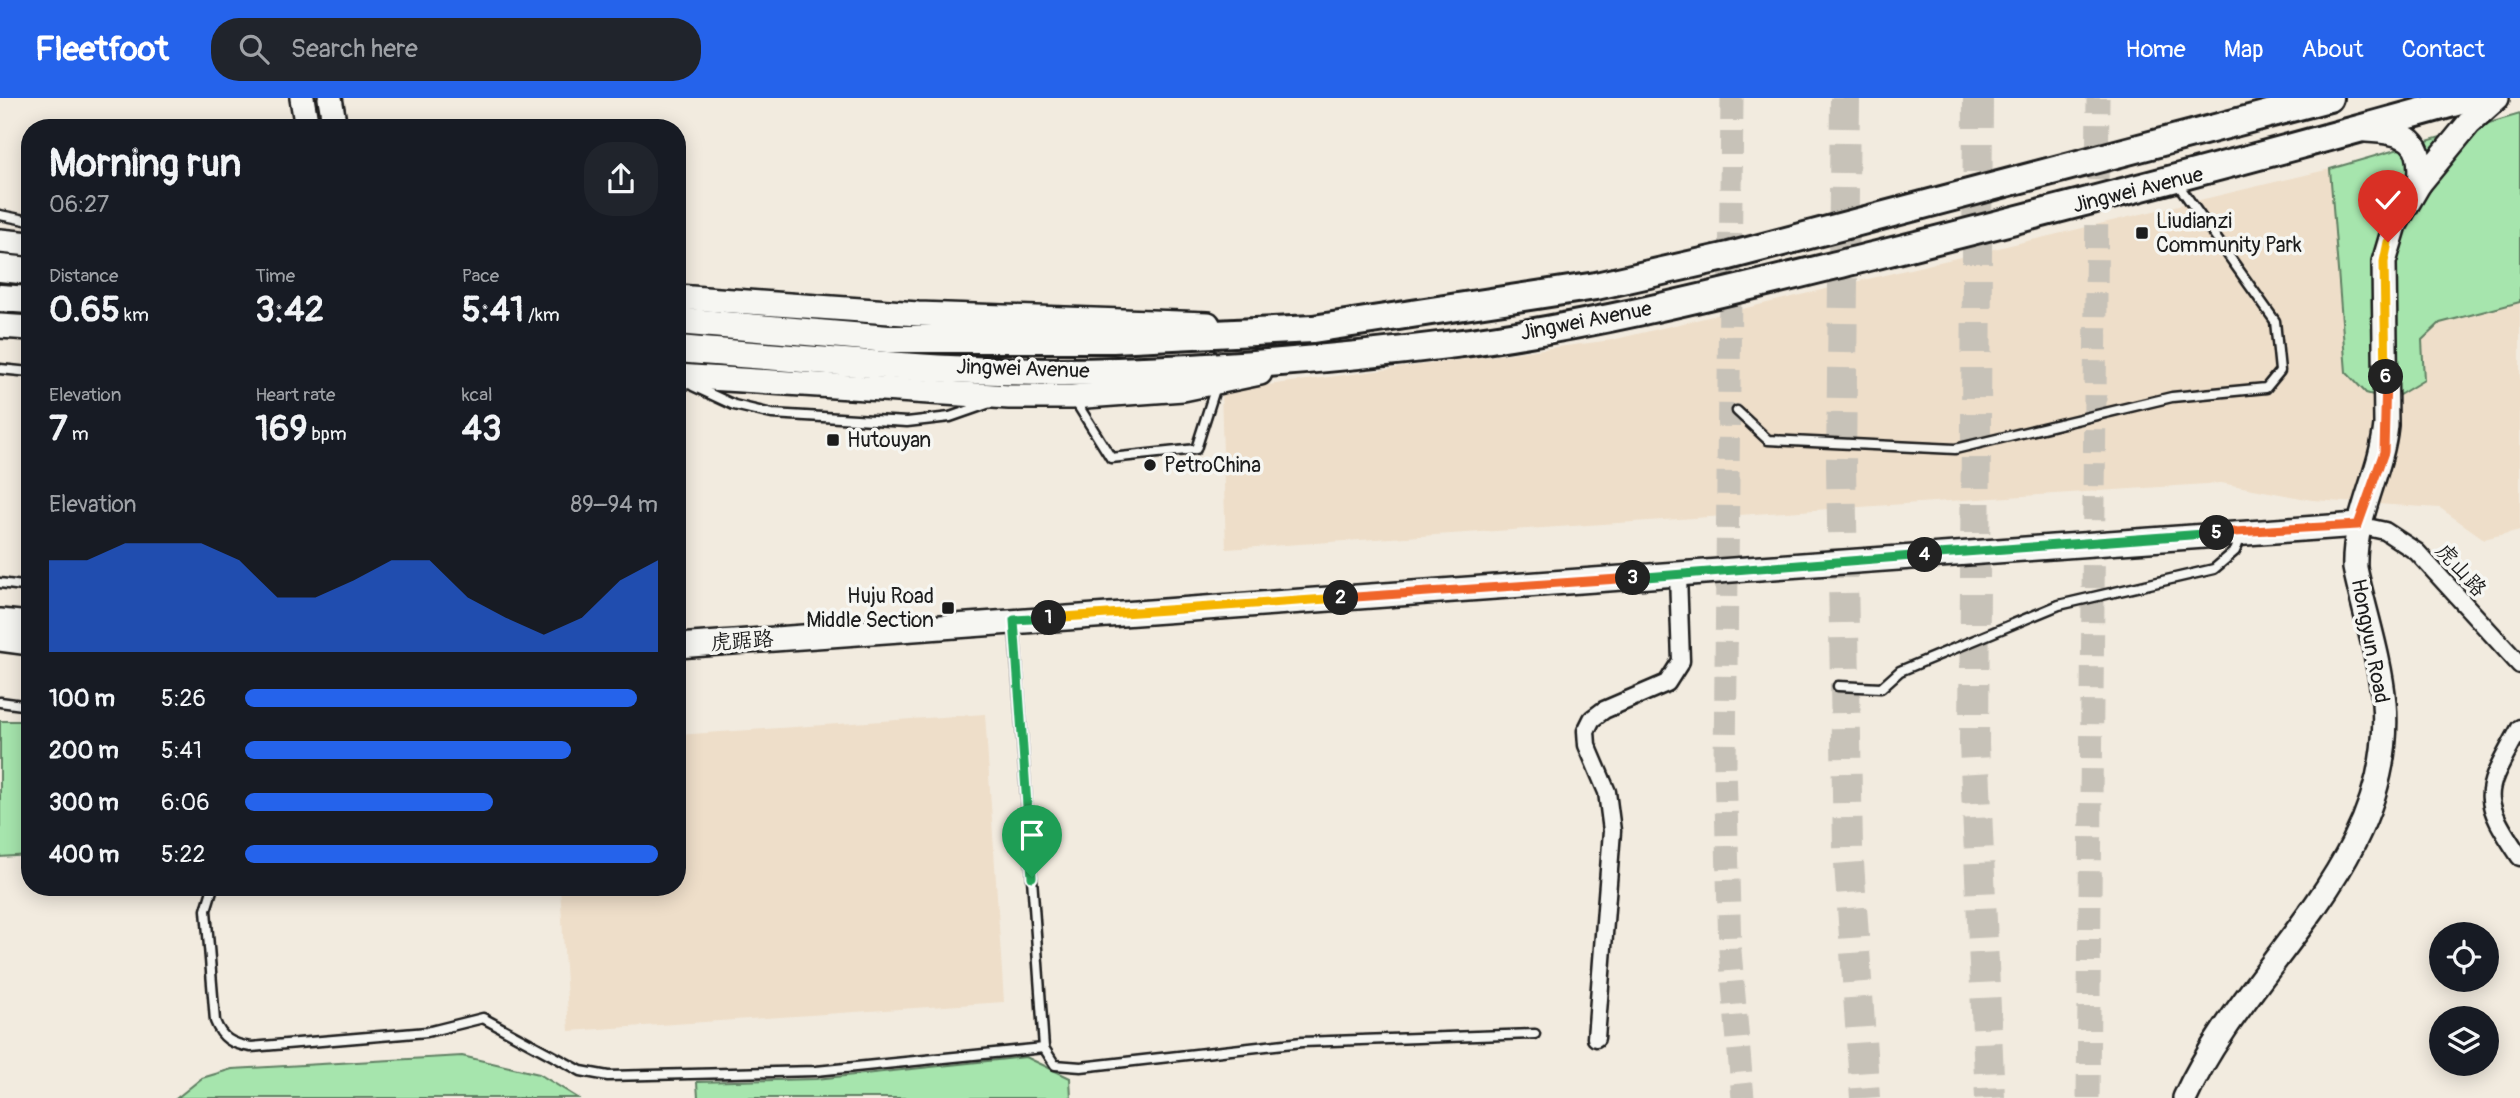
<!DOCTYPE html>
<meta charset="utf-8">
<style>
:root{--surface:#171b24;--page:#20242c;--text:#f1f3f6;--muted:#9ea1a6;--accent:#2563eb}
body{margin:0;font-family:Pangolin,"LXGW WenKai TC",sans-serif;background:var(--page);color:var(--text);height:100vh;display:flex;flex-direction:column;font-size:26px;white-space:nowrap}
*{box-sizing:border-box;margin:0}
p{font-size:23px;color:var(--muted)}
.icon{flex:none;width:38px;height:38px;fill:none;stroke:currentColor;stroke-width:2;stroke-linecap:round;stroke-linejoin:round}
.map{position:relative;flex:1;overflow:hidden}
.drawer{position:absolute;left:21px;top:21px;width:665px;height:777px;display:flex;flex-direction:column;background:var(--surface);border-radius:28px;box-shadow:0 4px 18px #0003}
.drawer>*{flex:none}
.controls{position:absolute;left:2429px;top:824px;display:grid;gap:14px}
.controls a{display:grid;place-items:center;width:70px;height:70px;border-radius:50%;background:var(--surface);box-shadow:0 4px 18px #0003;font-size:35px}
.pin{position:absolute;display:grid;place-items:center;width:60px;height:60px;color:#fff;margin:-72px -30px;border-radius:50% 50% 50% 0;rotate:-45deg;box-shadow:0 0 7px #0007}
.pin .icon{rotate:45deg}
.km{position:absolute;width:35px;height:35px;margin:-18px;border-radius:50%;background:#222;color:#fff;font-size:19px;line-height:35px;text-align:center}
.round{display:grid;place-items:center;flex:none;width:74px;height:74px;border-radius:28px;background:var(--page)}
.headline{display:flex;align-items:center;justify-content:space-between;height:119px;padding:0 28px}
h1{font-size:38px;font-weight:800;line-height:52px}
.metrics{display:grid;grid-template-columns:repeat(3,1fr);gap:10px;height:119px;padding:7px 28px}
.metrics div{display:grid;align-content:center}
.metrics b{font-size:35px;font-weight:800}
.metrics small{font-size:19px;font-weight:400}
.metrics p{font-size:19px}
.chart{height:196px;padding:14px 28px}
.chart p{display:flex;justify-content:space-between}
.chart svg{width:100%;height:126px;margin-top:7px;fill:var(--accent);opacity:.7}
ul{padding:0 28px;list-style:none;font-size:23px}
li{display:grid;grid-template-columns:112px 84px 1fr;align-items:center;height:52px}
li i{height:18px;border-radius:9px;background:var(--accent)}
header{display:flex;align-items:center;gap:42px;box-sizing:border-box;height:98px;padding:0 35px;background:var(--accent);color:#fff}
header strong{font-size:33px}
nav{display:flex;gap:38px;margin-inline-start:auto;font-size:24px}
.search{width:490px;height:63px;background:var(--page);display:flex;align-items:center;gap:18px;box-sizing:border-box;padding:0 24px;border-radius:28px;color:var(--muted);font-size:26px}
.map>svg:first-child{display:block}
</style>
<header>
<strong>Fleetfoot</strong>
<div class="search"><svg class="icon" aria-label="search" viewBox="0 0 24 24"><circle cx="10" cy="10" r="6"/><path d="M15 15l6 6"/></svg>Search here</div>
<nav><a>Home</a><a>Map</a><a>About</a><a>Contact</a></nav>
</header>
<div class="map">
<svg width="2520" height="1000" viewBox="0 0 2520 1000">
<rect width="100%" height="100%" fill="#f2ebdf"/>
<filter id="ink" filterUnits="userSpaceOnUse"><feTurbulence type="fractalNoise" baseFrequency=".0143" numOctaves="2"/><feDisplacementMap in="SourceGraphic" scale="14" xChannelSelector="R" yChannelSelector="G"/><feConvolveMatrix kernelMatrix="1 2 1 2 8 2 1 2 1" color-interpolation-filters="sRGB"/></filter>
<g filter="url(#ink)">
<g fill="#eedec9">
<path d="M2330,71L2346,274L2422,242L2440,225L2520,204V432L2484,441L2440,410L2312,402L2221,385L1226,451L1221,293L1612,242Z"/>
<path d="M985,616L1004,904L569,933L560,789H677V637Z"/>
</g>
<g fill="#a6e5ad" stroke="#618064" stroke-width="2">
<path d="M2520,16V204L2440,225L2422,242L2424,282L2391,302L2366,295L2346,274L2330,71Z"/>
<path d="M0,623H30V757L0,759Z"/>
<path d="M462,958L539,976L578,1000H177L202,980L232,971Z"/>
<path d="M1026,959L1070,980L1071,1000H698L697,984L816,981Z"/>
</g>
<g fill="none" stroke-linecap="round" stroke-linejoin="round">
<g stroke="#c7c2b8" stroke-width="23" stroke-dasharray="23 11" stroke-linecap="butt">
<path d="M1732,0L1725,666L1730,853L1743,1000"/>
<path d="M2088,1000L2098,0"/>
</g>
<g stroke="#c7c2b8" stroke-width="30" stroke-dasharray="30 15" stroke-linecap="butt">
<path d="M1845,0L1841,368L1848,750L1865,1000"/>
<path d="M1978,0L1974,646L1990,1000"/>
</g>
<g stroke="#1c1c1c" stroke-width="13">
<g id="lane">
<path d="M0,117L30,123"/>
<path d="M0,271L30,274"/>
<path d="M693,288L734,307L772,316L907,324L950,319L990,305"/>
<path d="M1074,301L1111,360L1196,351L1216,288"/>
<path d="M1737,313L1768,342L1955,351L2172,299L2266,290L2280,273L2275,223L2177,85"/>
<path d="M0,485L30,489"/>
<path d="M1014,525L1044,950L1055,967L1081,969L1302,944L1535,936"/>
<path d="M1838,588L1881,590L1900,573L2059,507L2214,471L2235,453L2241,439"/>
<path d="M0,604L30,608"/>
<path d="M213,789L206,812L215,923C222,941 232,946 251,949L427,934L483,920L581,973L608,978L816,973L1044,950"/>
</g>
</g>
<g stroke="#1c1c1c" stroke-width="21">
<g id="street">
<path d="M2358,427L2385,433L2417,454L2520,567"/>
<path d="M2520,630C2485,695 2477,695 2520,759"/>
<path d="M1596,940L1612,733L1607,694L1587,647L1586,633L1592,621L1604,612L1667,585L1681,563L1678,477"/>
</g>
</g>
<g stroke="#1c1c1c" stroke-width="28">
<g id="secondary">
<path d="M302,0L307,30"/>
<path d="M330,0L335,30"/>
<path d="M2366,32C2408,34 2424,41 2419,86L2469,25L2497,0"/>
<path d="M0,143L30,146"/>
<path d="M677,199L918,216L1208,226"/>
<path d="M0,228L30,230"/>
<path d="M677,278L1009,299H1072L1183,291L1260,275"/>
<path d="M0,523L30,526"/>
<path d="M0,541L30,545"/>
<path d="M677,548L2358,427"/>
<path d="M2185,1000C2245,867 2397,765 2384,605C2380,560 2364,513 2355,470C2353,419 2381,377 2386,327L2384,164L2395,127L2419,86"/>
</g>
</g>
<g stroke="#1c1c1c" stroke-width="32">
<g id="primary">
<path d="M0,170L30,173"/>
<path d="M0,200L30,202"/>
<path d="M677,223L888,241H1113L1313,231L1596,188L1729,158L2329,0"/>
<path d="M677,251C823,262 971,278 1117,273C1229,270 1344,260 1455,246C1598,228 1738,191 1877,157C2076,107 2274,55 2471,0"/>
</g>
</g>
<use href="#lane" stroke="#f6f6f2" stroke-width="8"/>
<use href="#street" stroke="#f6f6f2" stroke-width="16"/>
<use href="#secondary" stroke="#f6f6f2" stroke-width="23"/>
<use href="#primary" stroke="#f6f6f2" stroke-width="26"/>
</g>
</g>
<g fill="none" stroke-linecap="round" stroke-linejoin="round" filter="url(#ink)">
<g stroke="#fff" stroke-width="14">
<path id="split-1" d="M1032,779L1014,522L1049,520"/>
</g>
<g stroke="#fff" stroke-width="14">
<path id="split-2" d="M1049,520L1341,500"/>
</g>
<g stroke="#fff" stroke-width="14">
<path id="split-3" d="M1341,500L1633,480"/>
</g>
<g stroke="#fff" stroke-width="14">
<path id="split-4" d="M1633,480L1925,457"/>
</g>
<g stroke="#fff" stroke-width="14">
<path id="split-5" d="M1925,457L2217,435"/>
</g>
<g stroke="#fff" stroke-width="14">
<path id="split-6" d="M2217,435L2358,427L2384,354L2386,279"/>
</g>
<g stroke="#fff" stroke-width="14">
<path id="split-7" d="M2386,279L2384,164L2388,144"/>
</g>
<use href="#split-1" stroke="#22a559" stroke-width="9"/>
<use href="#split-2" stroke="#f5b400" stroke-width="9"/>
<use href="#split-3" stroke="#f0652b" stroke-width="9"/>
<use href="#split-4" stroke="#22a559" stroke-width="9"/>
<use href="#split-5" stroke="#22a559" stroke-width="9"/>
<use href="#split-6" stroke="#f0652b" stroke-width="9"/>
<use href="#split-7" stroke="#f5b400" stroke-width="9"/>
</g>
<g fill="#1c1c1c" stroke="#f6f6f2" stroke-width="2.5">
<rect x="2135" y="128" width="14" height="14" rx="3.5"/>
<rect x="826" y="335" width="14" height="14" rx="3.5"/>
<circle cx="1150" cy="367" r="7"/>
<rect x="941" y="503" width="14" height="14" rx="3.5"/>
</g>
<g text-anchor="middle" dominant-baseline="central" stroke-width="7" stroke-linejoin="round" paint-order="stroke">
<g font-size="21" fill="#1c1c1c" stroke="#f6f6f2">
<text transform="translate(2138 92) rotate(-14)">Jingwei Avenue</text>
<text transform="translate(1586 223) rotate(-11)">Jingwei Avenue</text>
<text transform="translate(1023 271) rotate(2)">Jingwei Avenue</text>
<text transform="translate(2461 472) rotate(48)">虎山路</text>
<text transform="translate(742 543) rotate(-4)">虎踞路</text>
<text transform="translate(2370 543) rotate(79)">Hongyun Road</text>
</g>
<g font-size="21" fill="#1c1c1c" stroke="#f6f6f2" text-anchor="start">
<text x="2156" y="123">Liudianzi<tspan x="2156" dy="24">Community Park</tspan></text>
<text x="847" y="342">Hutouyan</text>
<text x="1164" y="367">PetroChina</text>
<text x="934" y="498" text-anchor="end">Huju Road<tspan x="934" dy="24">Middle Section</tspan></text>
</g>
</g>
</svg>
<div class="controls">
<a><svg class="icon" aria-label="locate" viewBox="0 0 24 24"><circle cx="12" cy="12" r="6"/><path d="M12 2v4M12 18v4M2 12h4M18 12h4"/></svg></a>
<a><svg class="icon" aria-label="layers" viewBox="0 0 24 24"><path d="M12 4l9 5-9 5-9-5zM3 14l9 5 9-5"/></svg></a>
</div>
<div class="pin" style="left:1032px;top:779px;background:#1e9e55"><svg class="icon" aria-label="arrive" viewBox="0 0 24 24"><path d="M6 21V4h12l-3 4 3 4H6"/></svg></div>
<div class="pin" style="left:2388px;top:144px;background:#d93025"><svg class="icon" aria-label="check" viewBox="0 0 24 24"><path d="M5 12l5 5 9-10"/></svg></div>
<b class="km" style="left:1049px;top:520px">1</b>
<b class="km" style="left:1341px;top:500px">2</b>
<b class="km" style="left:1633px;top:480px">3</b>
<b class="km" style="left:1925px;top:457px">4</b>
<b class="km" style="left:2217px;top:435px">5</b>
<b class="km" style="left:2386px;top:279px">6</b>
<section class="drawer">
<div class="headline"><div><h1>Morning run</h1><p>06:27</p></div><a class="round"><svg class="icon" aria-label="share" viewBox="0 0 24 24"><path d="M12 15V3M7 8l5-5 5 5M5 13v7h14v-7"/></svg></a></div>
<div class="metrics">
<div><p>Distance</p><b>0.65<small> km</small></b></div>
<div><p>Time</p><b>3:42</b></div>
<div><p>Pace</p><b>5:41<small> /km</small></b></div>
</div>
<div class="metrics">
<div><p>Elevation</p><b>7<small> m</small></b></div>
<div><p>Heart rate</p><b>169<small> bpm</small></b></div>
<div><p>kcal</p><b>43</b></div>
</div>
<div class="chart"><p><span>Elevation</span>89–94 m</p>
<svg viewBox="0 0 160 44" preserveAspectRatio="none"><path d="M0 44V12L10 12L20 6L30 6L40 6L50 12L60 25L70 25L80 19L90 12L100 12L110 25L120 32L130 38L140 32L150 19L160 12V44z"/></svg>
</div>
<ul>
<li><b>100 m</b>5:26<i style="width:95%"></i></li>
<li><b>200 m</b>5:41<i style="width:79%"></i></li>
<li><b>300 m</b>6:06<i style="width:60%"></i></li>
<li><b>400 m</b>5:22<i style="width:100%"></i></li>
</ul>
</section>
</div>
